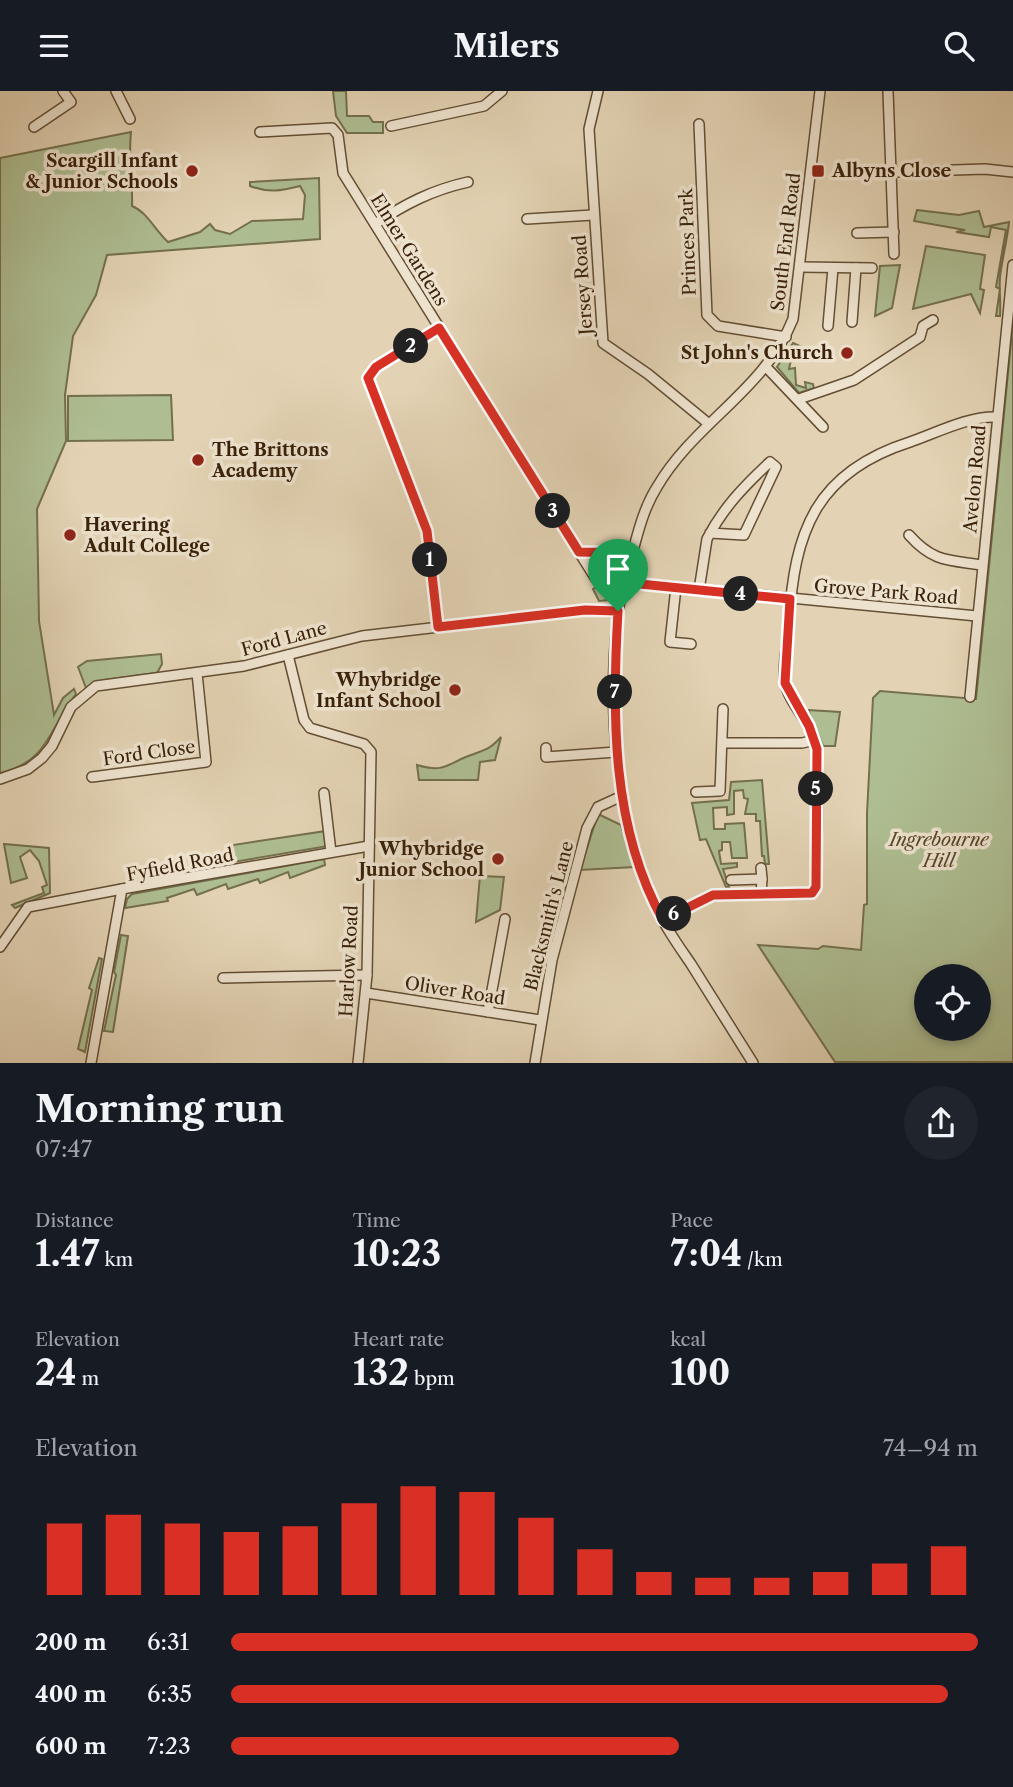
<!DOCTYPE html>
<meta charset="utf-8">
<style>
:root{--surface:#171b24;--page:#20242c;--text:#f1f3f6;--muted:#9ea1a6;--accent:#d93025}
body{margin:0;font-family:"Libre Caslon Text",serif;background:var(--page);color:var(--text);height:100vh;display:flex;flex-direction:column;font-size:26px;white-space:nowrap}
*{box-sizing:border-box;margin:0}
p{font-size:23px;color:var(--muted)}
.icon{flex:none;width:38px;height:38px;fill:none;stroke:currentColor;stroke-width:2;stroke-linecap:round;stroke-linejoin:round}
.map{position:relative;height:972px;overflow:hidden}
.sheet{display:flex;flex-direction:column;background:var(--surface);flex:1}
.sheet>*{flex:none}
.fabs{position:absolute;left:914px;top:873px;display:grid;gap:14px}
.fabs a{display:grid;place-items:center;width:77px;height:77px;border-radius:50%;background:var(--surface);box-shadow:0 4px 10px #0003;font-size:35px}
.pin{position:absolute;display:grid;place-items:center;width:60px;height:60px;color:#fff;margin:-72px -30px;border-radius:50% 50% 50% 0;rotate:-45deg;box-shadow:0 0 7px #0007}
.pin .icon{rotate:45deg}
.km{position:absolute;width:35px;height:35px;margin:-18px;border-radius:50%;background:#222;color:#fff;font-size:19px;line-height:35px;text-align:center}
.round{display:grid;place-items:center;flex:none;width:74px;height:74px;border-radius:37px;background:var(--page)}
.overview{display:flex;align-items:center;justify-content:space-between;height:119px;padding:0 35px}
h1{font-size:38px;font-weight:800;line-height:52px}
.stats{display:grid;grid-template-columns:repeat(3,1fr);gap:10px;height:119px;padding:7px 35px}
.stats div{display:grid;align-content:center}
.stats b{font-size:35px;font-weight:800}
.stats small{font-size:19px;font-weight:400}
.stats p{font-size:19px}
.chart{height:196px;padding:14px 35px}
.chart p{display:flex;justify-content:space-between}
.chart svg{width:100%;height:126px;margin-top:7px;stroke:var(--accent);stroke-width:6}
ul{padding:0 35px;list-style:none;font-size:23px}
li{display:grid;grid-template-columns:112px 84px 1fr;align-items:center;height:52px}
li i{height:18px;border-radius:9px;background:var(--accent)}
header{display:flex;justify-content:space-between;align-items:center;height:91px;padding:0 35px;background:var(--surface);font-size:32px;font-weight:800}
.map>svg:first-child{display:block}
</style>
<header><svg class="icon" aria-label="menu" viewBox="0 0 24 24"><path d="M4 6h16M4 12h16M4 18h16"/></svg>Milers<svg class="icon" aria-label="search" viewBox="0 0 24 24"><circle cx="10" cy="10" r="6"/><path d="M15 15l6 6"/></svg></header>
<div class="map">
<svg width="1013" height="972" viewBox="0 0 1013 972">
<rect width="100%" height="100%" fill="#e3d3b4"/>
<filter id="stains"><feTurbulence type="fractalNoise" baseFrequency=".00286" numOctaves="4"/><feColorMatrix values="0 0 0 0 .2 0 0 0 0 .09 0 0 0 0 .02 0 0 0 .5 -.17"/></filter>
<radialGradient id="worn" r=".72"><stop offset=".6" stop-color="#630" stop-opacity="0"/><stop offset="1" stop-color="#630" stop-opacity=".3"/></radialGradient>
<g fill="#aebe92" stroke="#74704e" stroke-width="2" fill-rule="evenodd">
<path d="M333,0H346L347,25H369L373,31H383V42H347L336,25Z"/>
<path d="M131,41C128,70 133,87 132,115C147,121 155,139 168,151L200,141L210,133L215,139L230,143L252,130L303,128L305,104L300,95C281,100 268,102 250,95V91L319,87L320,148L107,164L96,204L73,245L65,304L66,350L37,418L39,530L54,624L63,607L74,598L76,603C49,637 49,671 0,682V67Z"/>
<path d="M917,119L959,124L979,120L984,136L1009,131C1007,151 1002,168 1000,186C999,199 1001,212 1000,225H996L1000,198L996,196L1006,139L991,136L989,146L956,141L965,139L914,130Z"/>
<path d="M926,155L985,164L980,198L984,199L980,222L971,203L913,218Z"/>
<path d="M900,174L892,217L875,225L880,175Z"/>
<path d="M1013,231V971H835L758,854L818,858L823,855L861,859L864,814L867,813V722L873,607L880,600L976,608ZM926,886H978V938H926Z"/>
<path d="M793,252L800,255L799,260L792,264L789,278L795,277L796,294L806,297L805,291L813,293L814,297L799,302L777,276Z"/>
<path d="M171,304L173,349L68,350V305Z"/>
<path d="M593,467H604L614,497L609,509L599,510L593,498L606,489L598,477H593Z"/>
<path d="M161,563L162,573L157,582L105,589L86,597L78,576L87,570Z"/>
<path d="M808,619L840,621L835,655H823Z"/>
<path d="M501,646L495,669L480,671L478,689H419L417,674C447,683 448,671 474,663C487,658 491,657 501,646Z"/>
<path d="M762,689L769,773H765L764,765H762L760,730H756V723H745L748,708L744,707L743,699L734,700V723L727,724V716L713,717L714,738H725V733L744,732L747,767H732L730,751H722V759L719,760L721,773L737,772V776L723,778L729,796H726L706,748L700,749L692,712L729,709L731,691Z"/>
<path d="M598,723L621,734L634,776L580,779Z"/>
<path d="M326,740L328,755L204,776L202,765L233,759V754Z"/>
<path d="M4,753L49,757L50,802L15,817L12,814L44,802L42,796L47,794L39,770L30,759L20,766L27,787L11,792Z"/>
<path d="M324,768L325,774L290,787L288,781L260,792L258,788L228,798L226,793L197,804L194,798L167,807L168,810L125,817L127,808L132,803Z"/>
<path d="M480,785L504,786L500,819L476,831Z"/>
<path d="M121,844L128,845L113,941L104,940L116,884L114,881Z"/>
<path d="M99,867L102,868L85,961L78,958L92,899L89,897Z"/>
</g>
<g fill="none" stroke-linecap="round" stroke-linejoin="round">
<g stroke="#644e34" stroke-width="12">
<g id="minor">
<path d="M116,0L130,28"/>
<path d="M598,0L589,38L603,252L648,283L709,333"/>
<path d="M888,0L894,163"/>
<path d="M699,33L707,224L718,235L786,246"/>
<path d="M391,35L484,15L502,0"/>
<path d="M34,36L71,11L63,0"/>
<path d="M260,41L332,37L338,44L343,82L579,461L632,462"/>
<path d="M892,81L985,78L1013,81"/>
<path d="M527,128L593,124"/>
<path d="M375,133C405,113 432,99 468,91"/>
<path d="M857,142L894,141"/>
<path d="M800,176L872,177"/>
<path d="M852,231L856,177"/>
<path d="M828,235L833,177"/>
<path d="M767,277L823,336"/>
<path d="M799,308L854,289L920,246L923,235L933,229"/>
<path d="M909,444C933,471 948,469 982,474"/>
<path d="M579,461L596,488"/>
<path d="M625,491L977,525"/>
<path d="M676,496L670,551L691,553"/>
<path d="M699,499L707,448C723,417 744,395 770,371L776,376L744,444L710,442"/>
<path d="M438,536L427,440L368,287L376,276L439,237"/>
<path d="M288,564L304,629L310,637L364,653L371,661L367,884L358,972"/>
<path d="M970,606L1013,174"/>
<path d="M723,652H802L815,649"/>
<path d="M546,657V666L616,661"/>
<path d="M92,686L206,671L197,582"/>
<path d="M0,688L28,678L42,667L52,655L71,616L96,595L244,575L362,545L585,519L618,521"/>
<path d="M696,701L720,700L723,618"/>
<path d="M324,702L331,761"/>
<path d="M761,777L762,788"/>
<path d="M731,789L762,788L761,804"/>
<path d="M663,829L713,804L812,802L816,796C816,751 820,703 816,658C814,632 789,615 785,591C782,573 788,551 789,533C794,440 816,381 910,351C936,342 969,325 996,326"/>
<path d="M0,856L28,816L122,798"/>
<path d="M223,887L367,884"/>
<path d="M366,902L540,929"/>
<path d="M488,921L505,828"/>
<path d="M91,972L122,798L369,755"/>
<path d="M535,972L552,869L587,737L598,716L622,705"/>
<path d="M753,972C732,939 712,906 691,873C678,854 664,835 655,814C615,725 607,618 618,522C620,505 626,487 630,471C637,445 643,418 657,396C695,331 764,300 793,228L820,0"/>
</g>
</g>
<use href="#minor" stroke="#ede2ce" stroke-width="9"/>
</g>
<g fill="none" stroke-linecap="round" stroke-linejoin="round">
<g stroke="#fff" stroke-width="14">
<path id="route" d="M439,237L579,461L632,462L625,491L630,492L790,508L785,592L809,635L817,658L816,796L812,802L713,804L663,829C611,736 612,623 618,520L585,519L438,536L427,440L368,287L376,276Z"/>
</g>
<use href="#route" stroke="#d93025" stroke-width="9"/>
</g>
<g fill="#8f2418" stroke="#ede2ce" stroke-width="2.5">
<circle cx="192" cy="80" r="7"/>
<rect x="811" y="73" width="14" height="14" rx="3.5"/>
<circle cx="847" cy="262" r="7"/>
<circle cx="198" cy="369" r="7"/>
<circle cx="70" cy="444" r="7"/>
<circle cx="455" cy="599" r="7"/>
<circle cx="498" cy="768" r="7"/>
</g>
<g text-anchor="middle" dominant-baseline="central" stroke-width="7" stroke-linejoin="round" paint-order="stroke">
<g font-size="18" font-weight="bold" fill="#3a2109" stroke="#ede2ce" text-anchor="end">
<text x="178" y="70">Scargill Infant<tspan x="178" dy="21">&amp; Junior Schools</tspan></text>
<text x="832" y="80" text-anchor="start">Albyns Close</text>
<text x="833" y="262">St John's Church</text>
<text x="212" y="359" text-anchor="start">The Brittons<tspan x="212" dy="21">Academy</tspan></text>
<text x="84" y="434" text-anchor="start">Havering<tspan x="84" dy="21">Adult College</tspan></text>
<text x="441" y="589">Whybridge<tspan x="441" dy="21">Infant School</tspan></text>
<text x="484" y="758">Whybridge<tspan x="484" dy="21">Junior School</tspan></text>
</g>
<g font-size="18" fill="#3a2109" stroke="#ede2ce">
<text transform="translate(688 151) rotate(-92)">Princes Park</text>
<text transform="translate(786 151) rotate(-83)">South End Road</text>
<text transform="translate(409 159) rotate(58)">Elmer Gardens</text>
<text transform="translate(583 194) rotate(-94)">Jersey Road</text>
<text transform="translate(975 388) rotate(-85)">Avelon Road</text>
<text transform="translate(886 501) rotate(5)">Grove Park Road</text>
<text transform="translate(284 548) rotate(-15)">Ford Lane</text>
<text transform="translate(149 662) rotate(-8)">Ford Close</text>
<text transform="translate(180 774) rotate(-11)">Fyfield Road</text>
<text transform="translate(549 825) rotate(-76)">Blacksmith's Lane</text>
<text transform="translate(349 870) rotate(-87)">Harlow Road</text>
<text transform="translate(455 900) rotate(9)">Oliver Road</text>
</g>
<g font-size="18" font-style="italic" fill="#57482b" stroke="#ede2ce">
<text x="939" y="749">Ingrebourne<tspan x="939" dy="21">Hill</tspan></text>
</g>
</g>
<rect width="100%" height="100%" filter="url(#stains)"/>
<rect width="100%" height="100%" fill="url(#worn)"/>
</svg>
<div class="fabs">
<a><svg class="icon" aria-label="locate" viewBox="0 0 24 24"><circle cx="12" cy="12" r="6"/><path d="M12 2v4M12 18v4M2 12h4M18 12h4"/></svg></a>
</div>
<div class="pin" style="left:618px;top:520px;background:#1e9e55"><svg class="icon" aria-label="arrive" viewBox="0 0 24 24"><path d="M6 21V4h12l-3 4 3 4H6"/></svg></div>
<b class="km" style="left:430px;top:469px">1</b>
<b class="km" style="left:411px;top:255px">2</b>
<b class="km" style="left:553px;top:420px">3</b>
<b class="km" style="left:741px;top:503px">4</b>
<b class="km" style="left:816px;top:698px">5</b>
<b class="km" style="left:674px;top:823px">6</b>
<b class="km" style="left:615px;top:601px">7</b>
</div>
<section class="sheet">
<div class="overview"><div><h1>Morning run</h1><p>07:47</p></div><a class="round"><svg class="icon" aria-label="share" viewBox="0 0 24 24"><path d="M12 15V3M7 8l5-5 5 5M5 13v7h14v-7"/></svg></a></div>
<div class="stats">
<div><p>Distance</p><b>1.47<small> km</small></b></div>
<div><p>Time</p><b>10:23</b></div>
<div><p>Pace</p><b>7:04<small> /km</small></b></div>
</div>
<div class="stats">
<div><p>Elevation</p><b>24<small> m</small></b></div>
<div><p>Heart rate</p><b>132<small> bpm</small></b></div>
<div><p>kcal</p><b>100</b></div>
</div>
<div class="chart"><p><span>Elevation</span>74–94 m</p>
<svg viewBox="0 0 160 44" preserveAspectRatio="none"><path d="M5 44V19M15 44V16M25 44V19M35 44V22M45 44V20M55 44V12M65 44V6M75 44V8M85 44V17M95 44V28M105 44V36M115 44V38M125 44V38M135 44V36M145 44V33M155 44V27"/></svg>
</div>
<ul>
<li><b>200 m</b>6:31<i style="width:100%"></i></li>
<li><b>400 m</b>6:35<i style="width:96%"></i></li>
<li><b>600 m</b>7:23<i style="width:60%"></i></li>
</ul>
</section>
